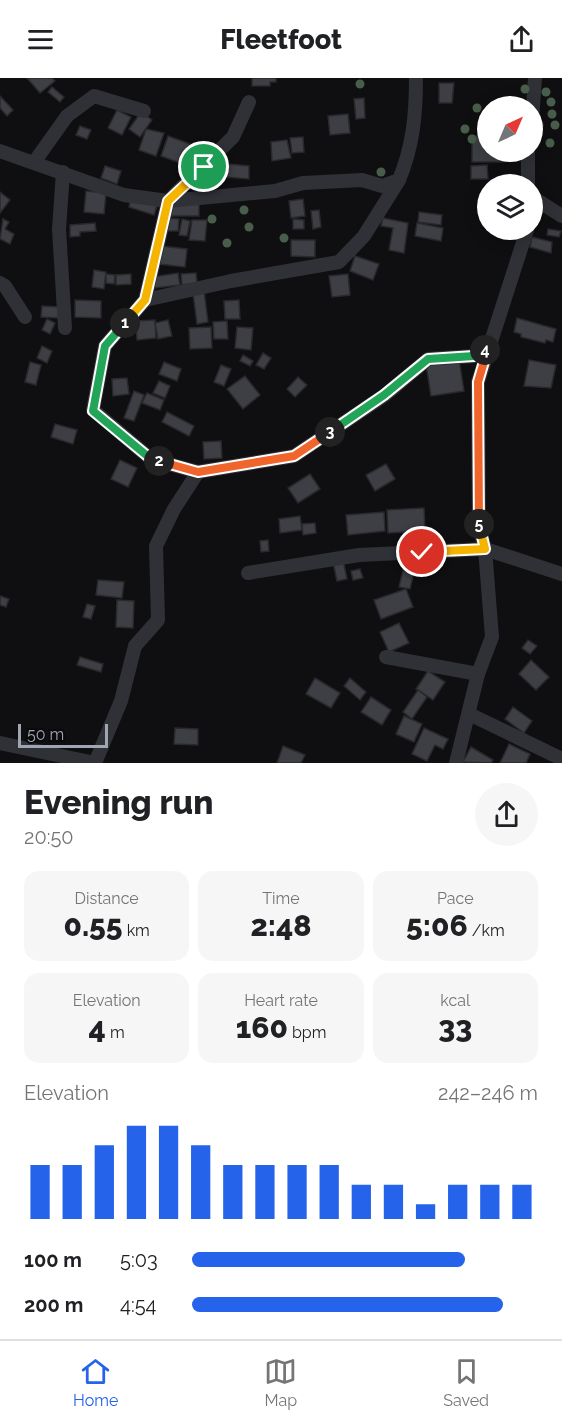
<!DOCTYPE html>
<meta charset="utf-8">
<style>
:root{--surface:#fff;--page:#f6f6f6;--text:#202124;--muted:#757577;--line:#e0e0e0;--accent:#2563eb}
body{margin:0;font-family:Raleway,sans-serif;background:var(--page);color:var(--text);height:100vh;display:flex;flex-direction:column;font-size:22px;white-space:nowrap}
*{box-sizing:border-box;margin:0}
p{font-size:20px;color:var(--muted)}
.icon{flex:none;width:33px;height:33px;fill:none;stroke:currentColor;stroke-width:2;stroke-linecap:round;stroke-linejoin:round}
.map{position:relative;height:685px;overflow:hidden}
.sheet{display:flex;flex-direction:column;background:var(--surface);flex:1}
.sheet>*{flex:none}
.needle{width:39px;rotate:44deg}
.controls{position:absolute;left:477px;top:18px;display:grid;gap:12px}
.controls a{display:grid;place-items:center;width:66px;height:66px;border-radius:50%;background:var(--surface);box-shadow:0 3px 15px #0003;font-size:30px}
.scale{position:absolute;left:18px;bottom:15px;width:90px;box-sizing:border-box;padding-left:6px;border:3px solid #a0a5b2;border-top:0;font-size:16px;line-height:21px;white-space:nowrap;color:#a0a5b2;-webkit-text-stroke:4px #0a0a0c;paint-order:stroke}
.pin{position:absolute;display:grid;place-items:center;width:51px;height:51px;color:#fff;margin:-26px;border:3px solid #fff;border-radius:50%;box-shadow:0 2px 6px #0007}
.km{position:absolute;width:30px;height:30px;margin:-15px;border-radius:50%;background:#222;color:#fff;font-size:16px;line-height:30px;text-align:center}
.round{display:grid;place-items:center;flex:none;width:63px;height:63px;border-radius:32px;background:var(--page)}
.head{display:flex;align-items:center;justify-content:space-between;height:102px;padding:0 24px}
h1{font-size:33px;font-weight:800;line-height:45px}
.stats{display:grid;grid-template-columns:repeat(3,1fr);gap:9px;height:102px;padding:6px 24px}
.stats div{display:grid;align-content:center;border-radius:15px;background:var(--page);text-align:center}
.stats b{font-size:30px;font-weight:800}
.stats small{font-size:16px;font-weight:400}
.stats p{font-size:16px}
.chart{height:168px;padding:12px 24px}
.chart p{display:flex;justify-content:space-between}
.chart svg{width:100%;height:108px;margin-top:6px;stroke:var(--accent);stroke-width:6}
ul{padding:0 24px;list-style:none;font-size:20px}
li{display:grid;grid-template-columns:96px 72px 1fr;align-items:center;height:45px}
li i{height:15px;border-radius:8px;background:var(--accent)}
header{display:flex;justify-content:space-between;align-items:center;height:78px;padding:0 24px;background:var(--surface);font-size:27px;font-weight:800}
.tabs{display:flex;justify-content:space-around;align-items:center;height:84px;border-top:2px solid var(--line);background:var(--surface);font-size:16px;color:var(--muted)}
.tabs a{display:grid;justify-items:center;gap:3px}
.tabs .current{color:var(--accent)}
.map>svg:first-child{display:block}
</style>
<header><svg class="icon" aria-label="menu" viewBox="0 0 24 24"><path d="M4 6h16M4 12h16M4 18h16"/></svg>Fleetfoot<svg class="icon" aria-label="share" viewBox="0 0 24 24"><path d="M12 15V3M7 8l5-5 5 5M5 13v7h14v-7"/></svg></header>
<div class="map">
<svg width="562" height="685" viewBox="0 0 562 685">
<rect width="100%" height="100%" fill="#0f0f11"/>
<g fill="#3e3f44" stroke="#29292d" stroke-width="1.5">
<path d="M27,0H52L55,3L40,15Z"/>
<path d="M252,0H276V4H270V8H252Z"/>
<path d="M439,5H454L452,25H439Z"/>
<path d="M52,9L64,19L60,24L48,14Z"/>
<path d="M0,18L13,32L7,38L0,30Z"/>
<path d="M364,20L365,40L356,41L354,21Z"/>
<path d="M117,32L131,39L122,57L108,50Z"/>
<path d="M141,34L152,42L140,59L129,51Z"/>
<path d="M348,36L350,55L330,57L328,38Z"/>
<path d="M80,48L91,52L87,61L76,57Z"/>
<path d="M146,51L164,55L156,78L139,72Z"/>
<path d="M168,58L190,66L183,86L161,78Z"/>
<path d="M472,58H488V74H502V84H472Z"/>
<path d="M303,59L304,74L292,75L290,60Z"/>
<path d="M287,62L291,80L272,83L271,64Z"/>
<path d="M228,86L249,88V101L227,99Z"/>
<path d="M487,87L488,101H471V88Z"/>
<path d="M105,88L121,93L117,106L101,100Z"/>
<path d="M86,113L106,115L104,136L84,134Z"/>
<path d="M0,114L10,122L0,135Z"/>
<path d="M131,120L157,128L154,137L129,129Z"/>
<path d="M303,121L305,138L291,140L289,123Z"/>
<path d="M169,126H199V138H168Z"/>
<path d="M319,132L321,149L313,151L311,133Z"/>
<path d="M419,134L442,137L441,147L418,144Z"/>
<path d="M167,140L179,141L178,153H167Z"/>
<path d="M383,140L408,145L404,175L389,172L393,150L381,148Z"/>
<path d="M3,141L9,144L5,151L14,156L10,166L0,161Z"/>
<path d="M182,141L190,143L187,158L179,157Z"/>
<path d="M293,141L304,142V151H293Z"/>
<path d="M192,142H207L205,163L189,162Z"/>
<path d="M95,145L96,153L80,154V158L70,159V147Z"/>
<path d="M417,145L443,150L441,163L415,158Z"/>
<path d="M548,151L561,153L559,159L547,157Z"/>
<path d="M532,159L552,164L551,175L530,169Z"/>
<path d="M291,162H315V179L291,178Z"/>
<path d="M161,168L187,171L185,189L159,186Z"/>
<path d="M355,178L379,186L373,202L350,193Z"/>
<path d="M94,192L106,194L104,211L92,209Z"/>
<path d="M178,195L180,207L154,210L152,199Z"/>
<path d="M196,195L197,205L182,207L181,196Z"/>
<path d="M106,196L115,197L114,206L106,205Z"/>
<path d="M131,196V206L116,207V197Z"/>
<path d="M348,196L350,217L332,219L329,198Z"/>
<path d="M204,213L208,244L197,246L193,215Z"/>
<path d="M75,222L101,223V240L75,239Z"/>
<path d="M239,222L240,241H225L224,223Z"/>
<path d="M42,228L59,229V240L41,239Z"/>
<path d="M517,240L556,251L553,264L546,262L545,265L521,259V256L514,254Z"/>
<path d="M47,241L55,245L50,256L42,252Z"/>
<path d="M155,242L156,260L137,262L136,243Z"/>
<path d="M168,242L172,258L158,261L155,245Z"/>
<path d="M227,243L228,261H214L213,244Z"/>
<path d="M211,249L212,270L190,271L189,250Z"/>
<path d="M237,249L253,250L251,272L235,270Z"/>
<path d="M42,268L52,273L47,285L37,280Z"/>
<path d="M263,275L271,280L264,291L256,287Z"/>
<path d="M243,277L253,283L250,288L240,283Z"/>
<path d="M459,281L464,313L431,318L426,286Z"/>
<path d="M529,282L556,287L551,310L524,308Z"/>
<path d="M30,284L41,287L36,307L25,304Z"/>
<path d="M164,284L181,291L177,303L159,296Z"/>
<path d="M221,287L231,291L224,308L214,304Z"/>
<path d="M245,298L260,317L243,331L227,311Z"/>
<path d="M298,299L307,307L295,319L287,311Z"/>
<path d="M127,300L129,316L113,318L112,301Z"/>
<path d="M159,303L170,308L165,320L153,315Z"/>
<path d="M134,313L144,317L134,343L124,340Z"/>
<path d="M147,315L164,322L160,332L142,325Z"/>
<path d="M167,334L194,348L189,358L162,344Z"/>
<path d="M55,346L77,352L73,366L51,359Z"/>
<path d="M221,363L222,380L204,381L203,364Z"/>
<path d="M120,382L137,390L128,409L111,401Z"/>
<path d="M386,386L395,401L375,413L366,397Z"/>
<path d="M310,396L320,411L298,425L288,410Z"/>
<path d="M424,430L425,453L388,455L387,432Z"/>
<path d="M384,434L385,453L348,457L346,437Z"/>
<path d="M300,438L302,452L280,455L279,441Z"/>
<path d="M315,445L316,455L303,457L302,446Z"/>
<path d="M268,462L269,473L261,474L260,463Z"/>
<path d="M343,482L347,501L337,503L333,484Z"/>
<path d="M404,488L415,491L410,511L399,509Z"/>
<path d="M360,491L363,500L353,502L351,493Z"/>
<path d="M98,502L124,504L122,520L96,517Z"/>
<path d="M406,511L413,529L381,541L374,522Z"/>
<path d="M0,518L9,521L6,529L0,527Z"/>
<path d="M117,522L134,523L133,550L116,549Z"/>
<path d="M87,526L95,528L91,541L83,539Z"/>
<path d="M399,545L409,565L389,574L380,554Z"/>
<path d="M528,562L537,568L530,576L522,570Z"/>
<path d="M80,579L103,586L101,594L77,587Z"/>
<path d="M531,582L549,599L536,612L519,596Z"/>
<path d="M428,593L445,604L433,622L416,611Z"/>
<path d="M315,600L340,615L331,630L306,616Z"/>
<path d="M350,600L366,614L360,622L344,608Z"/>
<path d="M418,612L427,619L412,641L403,634Z"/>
<path d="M371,619L391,632L382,647L361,634Z"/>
<path d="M513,629L532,643L524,655L505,641Z"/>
<path d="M404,638L422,646L414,664L396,656Z"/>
<path d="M175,650L198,651V667L174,666Z"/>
<path d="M424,650L448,661L443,671L435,667L427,683L412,676Z"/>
<path d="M509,666L530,676L526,685H500Z"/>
<path d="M283,668L305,677L301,685H277Z"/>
<path d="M471,669L493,682L491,685L463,684Z"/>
</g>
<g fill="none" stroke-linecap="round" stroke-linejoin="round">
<g stroke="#303136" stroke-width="14">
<path d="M532,44L535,0"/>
<path d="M0,73L124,117L168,123L275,113L303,105L362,102L382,108L399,102C413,68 416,37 416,0"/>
<path d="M35,83L67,38L94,18L144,33"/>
<path d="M63,94L59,151L65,250"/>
<path d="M528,106V74"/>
<path d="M532,119L562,138"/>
<path d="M0,205L5,208L25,239"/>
<path d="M145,222L231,203L339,184L364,158L399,102"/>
<path d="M198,394L151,381L93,332L105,268L145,222L168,123L233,59L249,24"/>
<path d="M248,495L359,477L485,471L562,496"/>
<path d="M386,579L478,596"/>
<path d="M469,636L562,681"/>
<path d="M0,665L95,685"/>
<path d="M95,685L121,623L135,568L158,542L156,468L174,431L198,394L294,378L385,317L428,281L474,278L488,270"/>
<path d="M456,685L478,596L492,559L485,471L479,449L478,304L527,152"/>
</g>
</g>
<g fill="#485d4a">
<circle cx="360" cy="6" r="4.5"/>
<circle cx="525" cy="11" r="4.5"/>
<circle cx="546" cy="14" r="4.5"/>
<circle cx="551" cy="24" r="4.5"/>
<circle cx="477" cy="30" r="4.5"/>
<circle cx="552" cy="36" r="4.5"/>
<circle cx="539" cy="47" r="4.5"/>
<circle cx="555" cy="47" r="4.5"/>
<circle cx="465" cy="51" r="4.5"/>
<circle cx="472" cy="61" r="4.5"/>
<circle cx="550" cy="65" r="4.5"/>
<circle cx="381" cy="94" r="4.5"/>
<circle cx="244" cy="132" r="4.5"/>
<circle cx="212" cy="141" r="4.5"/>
<circle cx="249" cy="149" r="4.5"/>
<circle cx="284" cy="160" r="4.5"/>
<circle cx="227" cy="165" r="4.5"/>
</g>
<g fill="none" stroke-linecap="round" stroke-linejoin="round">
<g stroke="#fff" stroke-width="12">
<path id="split-1" d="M125,245L145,222L168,123L204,89"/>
</g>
<g stroke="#fff" stroke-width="12">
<path id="split-2" d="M125,245L105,268L93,333L151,381L159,383"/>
</g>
<g stroke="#fff" stroke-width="12">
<path id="split-3" d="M159,383L198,394L294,378L330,354"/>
</g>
<g stroke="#fff" stroke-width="12">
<path id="split-4" d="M330,354L384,317L428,281L474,278L485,272"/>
</g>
<g stroke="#fff" stroke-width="12">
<path id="split-5" d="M479,446L478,304L488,270L485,272"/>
</g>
<g stroke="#fff" stroke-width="12">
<path id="split-6" d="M422,474L485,471L479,446"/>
</g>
<use href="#split-1" stroke="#f5b400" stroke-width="8"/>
<use href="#split-2" stroke="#22a559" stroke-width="8"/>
<use href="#split-3" stroke="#f0652b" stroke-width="8"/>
<use href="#split-4" stroke="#22a559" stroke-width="8"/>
<use href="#split-5" stroke="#f0652b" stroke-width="8"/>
<use href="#split-6" stroke="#f5b400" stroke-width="8"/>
</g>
</svg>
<div class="controls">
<a><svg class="needle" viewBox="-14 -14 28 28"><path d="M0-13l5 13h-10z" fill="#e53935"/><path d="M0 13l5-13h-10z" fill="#757577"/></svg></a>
<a><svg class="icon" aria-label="layers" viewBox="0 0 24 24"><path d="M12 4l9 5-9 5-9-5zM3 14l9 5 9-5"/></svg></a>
</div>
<div class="scale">50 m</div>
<div class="pin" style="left:204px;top:89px;background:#1e9e55"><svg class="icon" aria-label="arrive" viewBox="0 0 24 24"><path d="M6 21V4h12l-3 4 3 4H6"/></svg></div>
<div class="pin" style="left:422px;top:474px;background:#d93025"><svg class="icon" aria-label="check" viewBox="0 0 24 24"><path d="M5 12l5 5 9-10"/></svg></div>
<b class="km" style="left:125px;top:245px">1</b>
<b class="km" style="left:159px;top:383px">2</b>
<b class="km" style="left:330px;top:354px">3</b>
<b class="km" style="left:485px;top:272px">4</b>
<b class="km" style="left:479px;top:446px">5</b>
</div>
<section class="sheet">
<div class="head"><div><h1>Evening run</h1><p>20:50</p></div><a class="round"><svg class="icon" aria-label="share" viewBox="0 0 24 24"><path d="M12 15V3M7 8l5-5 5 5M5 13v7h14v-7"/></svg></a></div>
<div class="stats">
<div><p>Distance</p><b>0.55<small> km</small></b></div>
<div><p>Time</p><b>2:48</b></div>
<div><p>Pace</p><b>5:06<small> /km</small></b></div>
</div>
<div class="stats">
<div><p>Elevation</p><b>4<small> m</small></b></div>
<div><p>Heart rate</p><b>160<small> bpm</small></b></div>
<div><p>kcal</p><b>33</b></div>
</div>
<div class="chart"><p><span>Elevation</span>242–246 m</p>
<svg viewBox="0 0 160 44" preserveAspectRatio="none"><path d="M5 44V22M15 44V22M25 44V14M35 44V6M45 44V6M55 44V14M65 44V22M75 44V22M85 44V22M95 44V22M105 44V30M115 44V30M125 44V38M135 44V30M145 44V30M155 44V30"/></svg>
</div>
<ul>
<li><b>100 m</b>5:03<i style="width:79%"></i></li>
<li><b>200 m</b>4:54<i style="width:90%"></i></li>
</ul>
</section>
<nav class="tabs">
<a class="current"><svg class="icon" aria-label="home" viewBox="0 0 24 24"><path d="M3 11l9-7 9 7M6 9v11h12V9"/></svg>Home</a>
<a><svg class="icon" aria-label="map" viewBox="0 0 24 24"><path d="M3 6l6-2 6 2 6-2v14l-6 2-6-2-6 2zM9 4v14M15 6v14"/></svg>Map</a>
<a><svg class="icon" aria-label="saved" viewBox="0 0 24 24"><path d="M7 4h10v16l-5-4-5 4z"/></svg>Saved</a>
</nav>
